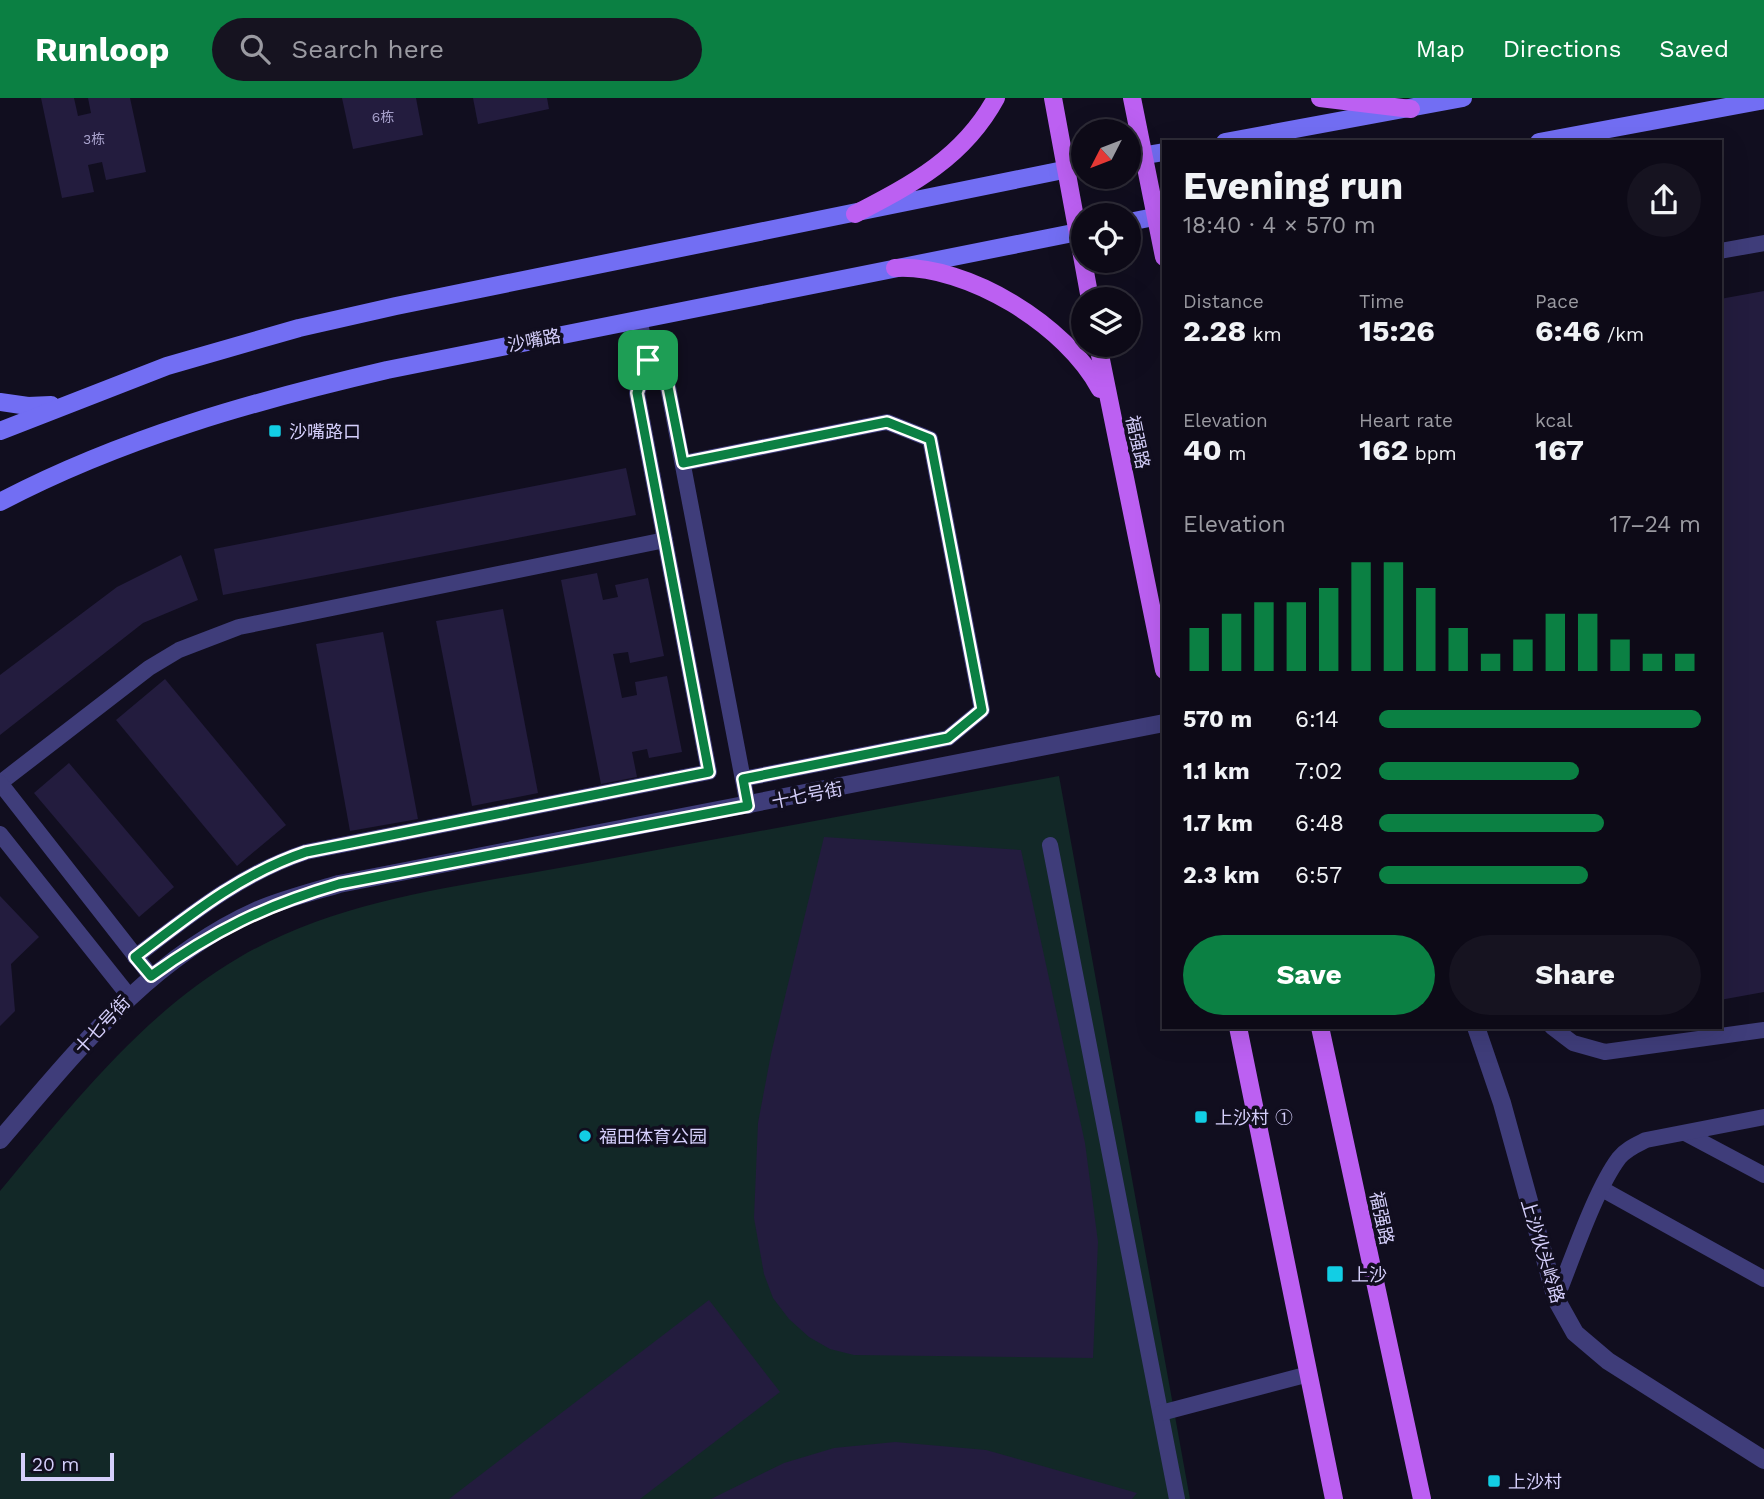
<!DOCTYPE html>
<meta charset="utf-8">
<style>
:root{--surface:#0d0a17;--page:#161320;--text:#f1f3f6;--muted:#9a9aa1;--line:#2d2b36;--accent:#0b8043}
body{margin:0;font-family:"Work Sans","Noto Sans SC",sans-serif;background:var(--page);color:var(--text);height:100vh;display:flex;flex-direction:column;font-size:26px;white-space:nowrap}
*{box-sizing:border-box;margin:0}
p{font-size:23px;color:var(--muted)}
.icon{flex:none;width:38px;height:38px;fill:none;stroke:currentColor;stroke-width:2;stroke-linecap:round;stroke-linejoin:round}
.map{position:relative;flex:1;overflow:hidden}
.sheet{position:absolute;left:1162px;top:42px;width:560px;height:889px;display:flex;flex-direction:column;background:var(--surface);border-radius:0px;box-shadow:0 7px 28px #0002,0 0 0 2px var(--line)}
.sheet>*{flex:none}
.needle{width:46px;rotate:228deg}
.buttons{position:absolute;left:1071px;top:21px;display:grid;gap:14px}
.buttons a{display:grid;place-items:center;width:70px;height:70px;border-radius:50%;background:var(--surface);box-shadow:0 7px 28px #0002,0 0 0 2px var(--line);font-size:35px}
.scale{position:absolute;left:21px;bottom:18px;width:93px;box-sizing:border-box;padding-left:7px;border:4px solid #d5cffb;border-top:0;font-size:19px;line-height:24px;white-space:nowrap;color:#d5cffb;-webkit-text-stroke:5px #110e1f;paint-order:stroke}
.pin{position:absolute;display:grid;place-items:center;width:60px;height:60px;color:#fff;margin:-30px;border-radius:14px;box-shadow:0 4px 10px #0006}
.round{display:grid;place-items:center;flex:none;width:74px;height:74px;border-radius:37px;background:var(--page)}
.overview{display:flex;align-items:center;justify-content:space-between;height:119px;padding:0 21px}
h1{font-size:38px;font-weight:700;line-height:52px}
.metrics{display:grid;grid-template-columns:repeat(3,1fr);gap:10px;height:119px;padding:7px 21px}
.metrics div{display:grid;align-content:center}
.metrics b{font-size:30px;font-weight:700}
.metrics small{font-size:19px;font-weight:400}
.metrics p{font-size:19px}
.chart{height:196px;padding:14px 21px}
.chart p{display:flex;justify-content:space-between}
.chart svg{width:100%;height:126px;margin-top:7px;stroke:var(--accent);stroke-width:6}
.primary-button{display:flex;gap:14px;margin-top:auto;padding:14px 21px}
.primary-button a{flex:1;height:80px;border-radius:42px;background:var(--accent);color:#fff;font-size:28px;font-weight:700;line-height:80px;text-align:center}
.primary-button a+a{background:var(--page);color:var(--text)}
ul{padding:0 21px;list-style:none;font-size:23px}
li{display:grid;grid-template-columns:112px 84px 1fr;align-items:center;height:52px}
li i{height:18px;border-radius:9px;background:var(--accent)}
header{display:flex;align-items:center;gap:42px;box-sizing:border-box;height:98px;padding:0 35px;background:var(--accent);color:#fff}
header strong{font-size:33px}
nav{display:flex;gap:38px;margin-inline-start:auto;font-size:24px}
.search{width:490px;height:63px;background:var(--page);display:flex;align-items:center;gap:18px;box-sizing:border-box;padding:0 24px;border-radius:38px;color:var(--muted);font-size:26px}
.map>svg:first-child{display:block}
</style>
<header>
<strong>Runloop</strong>
<div class="search"><svg class="icon" aria-label="search" viewBox="0 0 24 24"><circle cx="10" cy="10" r="6"/><path d="M15 15l6 6"/></svg>Search here</div>
<nav><a>Map</a><a>Directions</a><a>Saved</a></nav>
</header>
<div class="map">
<svg width="1764" height="1401" viewBox="0 0 1764 1401">
<rect width="100%" height="100%" fill="#110e1f"/>
<path fill="#122827" d="M1059,678L1190,1401H0V1093C72,1007 142,916 240,859C344,798 471,787 587,765C744,736 901,707 1059,678Z"/>
<g fill="#231c3e">
<path d="M41,0H74L78,18L91,15L88,0H130L146,74L106,82L102,64L88,67L94,94L62,100Z"/>
<path d="M342,0H416L423,37L353,51Z"/>
<path d="M473,0H547L549,11L478,26Z"/>
<path d="M1764,193V894L1720,902V201Z"/>
<path d="M626,370L636,417L223,497L214,451Z"/>
<path d="M181,457L198,502L143,525L0,637V577L117,489Z"/>
<path d="M597,475L603,502L618,499L615,487L648,480L664,558L630,565L628,554L613,556L622,600L637,597L635,584L667,578L682,654L649,660L647,651L632,654L637,679L601,686L561,482Z"/>
<path d="M503,511L538,695L472,708L436,523Z"/>
<path d="M383,534L418,721L350,733L316,546Z"/>
<path d="M165,581L286,727L237,768L116,622Z"/>
<path d="M69,665L174,789L139,819L34,695Z"/>
<path d="M824,739L1021,752L1085,1045L1098,1144L1093,1260L854,1257L830,1251L809,1239L789,1221L773,1200L764,1176L754,1120L758,1025L771,956Z"/>
<path d="M0,798L39,839L11,866L15,913L0,928Z"/>
<path d="M709,1202L780,1294L640,1401H449Z"/>
<path d="M895,1344L986,1352L1137,1395L1132,1401H711L784,1365L834,1350Z"/>
</g>
<g fill="none" stroke-linecap="round" stroke-linejoin="round">
<g stroke="#3f3d7a" stroke-width="16">
<path d="M1720,153L1764,145"/>
<path d="M639,221L648,262L668,289L748,708"/>
<path d="M683,365L887,324L930,341L982,612L948,640L743,681"/>
<path d="M0,685L149,570L179,552L239,529L665,442"/>
<path d="M0,685L151,878"/>
<path d="M0,736L129,898"/>
<path d="M1050,747L1177,1401"/>
<path d="M135,859C190,817 240,776 306,754L709,674L637,295L648,262"/>
<path d="M1552,929L1573,945L1605,954L1764,932"/>
<path d="M1685,1035L1764,1077"/>
<path d="M1602,1091L1764,1181"/>
<path d="M1556,1201C1572,1162 1595,1092 1619,1060C1626,1051 1636,1047 1646,1042L1764,1019"/>
<path d="M1161,1315L1309,1276"/>
</g>
<g stroke="#3f3d7a" stroke-width="18">
<path d="M1476,929L1502,1005L1556,1201L1575,1235L1608,1263L1764,1362"/>
<path d="M0,1042C77,953 148,861 258,812C284,801 312,794 339,786L1164,625"/>
</g>
<g stroke="#726ef3" stroke-width="18">
<path d="M1225,44L1463,0"/>
<path d="M1539,44L1764,2"/>
<path d="M1129,60L1164,54"/>
<path d="M1129,124L1164,117"/>
<path d="M0,304L28,308L51,307"/>
<path d="M0,333L167,268L299,230L396,208L1083,68"/>
<path d="M0,404C122,340 254,303 387,272L1083,133"/>
</g>
<g stroke="#bc60f2" stroke-width="18">
<path d="M1053,0L1090,201"/>
<path d="M1132,0L1164,159"/>
<path d="M1320,0L1411,11"/>
<path d="M855,116C913,86 964,59 996,0"/>
<path d="M895,170C968,166 1067,228 1100,291"/>
<path d="M1098,247L1164,572"/>
<path d="M1238,929L1334,1401"/>
<path d="M1320,929L1422,1401"/>
</g>
</g>
<g fill="none" stroke-linecap="round" stroke-linejoin="round">
<g stroke="#fff" stroke-width="14">
<path id="route" d="M648,262L668,289L683,365L887,324L930,341L982,612L948,640L743,681L748,708L339,786C266,807 213,833 151,878L135,859C190,817 240,776 306,754L709,674L637,295Z"/>
</g>
<use href="#route" stroke="#0b8043" stroke-width="9"/>
</g>
<g fill="#12cee4" stroke="#110e1f" stroke-width="2.5">
<rect x="268" y="326" width="14" height="14" rx="3.5"/>
<rect x="1194" y="1012" width="14" height="14" rx="3.5"/>
<circle cx="585" cy="1038" r="7"/>
<rect x="1326" y="1167" width="18" height="18" rx="3.5"/>
<rect x="1487" y="1376" width="14" height="14" rx="3.5"/>
</g>
<g text-anchor="middle" dominant-baseline="central" stroke-width="7" stroke-linejoin="round" paint-order="stroke">
<g font-size="14" fill="#a8a2cc">
<text x="383" y="19">6栋</text>
<text x="94" y="41">3栋</text>
</g>
<g font-size="18" fill="#d5cffb" stroke="#110e1f">
<text transform="translate(534 242) rotate(-11)">沙嘴路</text>
<text transform="translate(1138 344) rotate(78)">福强路</text>
<text transform="translate(807 697) rotate(-11)">十七号街</text>
<text transform="translate(102 927) rotate(-47)">十七号街</text>
<text transform="translate(1382 1120) rotate(78)">福强路</text>
<text transform="translate(1543 1153) rotate(73)">上沙伙头岭路</text>
</g>
<g font-size="18" fill="#d5cffb" stroke="#110e1f" text-anchor="start">
<text x="289" y="333">沙嘴路口</text>
<text x="1215" y="1019">上沙村 ①</text>
<text x="599" y="1038">福田体育公园</text>
<text x="1351" y="1176">上沙</text>
<text x="1508" y="1383">上沙村</text>
</g>
</g>
</svg>
<div class="buttons">
<a><svg class="needle" viewBox="-14 -14 28 28"><path d="M0-13l5 13h-10z" fill="#e53935"/><path d="M0 13l5-13h-10z" fill="#9a9aa1"/></svg></a>
<a><svg class="icon" aria-label="locate" viewBox="0 0 24 24"><circle cx="12" cy="12" r="6"/><path d="M12 2v4M12 18v4M2 12h4M18 12h4"/></svg></a>
<a><svg class="icon" aria-label="layers" viewBox="0 0 24 24"><path d="M12 4l9 5-9 5-9-5zM3 14l9 5 9-5"/></svg></a>
</div>
<div class="scale">20 m</div>
<div class="pin" style="left:648px;top:262px;background:#1e9e55"><svg class="icon" aria-label="arrive" viewBox="0 0 24 24"><path d="M6 21V4h12l-3 4 3 4H6"/></svg></div>
<section class="sheet">
<div class="overview"><div><h1>Evening run</h1><p>18:40 · 4 × 570 m</p></div><a class="round"><svg class="icon" aria-label="share" viewBox="0 0 24 24"><path d="M12 15V3M7 8l5-5 5 5M5 13v7h14v-7"/></svg></a></div>
<div class="metrics">
<div><p>Distance</p><b>2.28<small> km</small></b></div>
<div><p>Time</p><b>15:26</b></div>
<div><p>Pace</p><b>6:46<small> /km</small></b></div>
</div>
<div class="metrics">
<div><p>Elevation</p><b>40<small> m</small></b></div>
<div><p>Heart rate</p><b>162<small> bpm</small></b></div>
<div><p>kcal</p><b>167</b></div>
</div>
<div class="chart"><p><span>Elevation</span>17–24 m</p>
<svg viewBox="0 0 160 44" preserveAspectRatio="none"><path d="M5 44V29M15 44V24M25 44V20M35 44V20M45 44V15M55 44V6M65 44V6M75 44V15M85 44V29M95 44V38M105 44V33M115 44V24M125 44V24M135 44V33M145 44V38M155 44V38"/></svg>
</div>
<ul>
<li><b>570 m</b>6:14<i style="width:100%"></i></li>
<li><b>1.1 km</b>7:02<i style="width:62%"></i></li>
<li><b>1.7 km</b>6:48<i style="width:70%"></i></li>
<li><b>2.3 km</b>6:57<i style="width:65%"></i></li>
</ul>
<div class="primary-button"><a>Save</a><a>Share</a></div>
</section>
</div>
